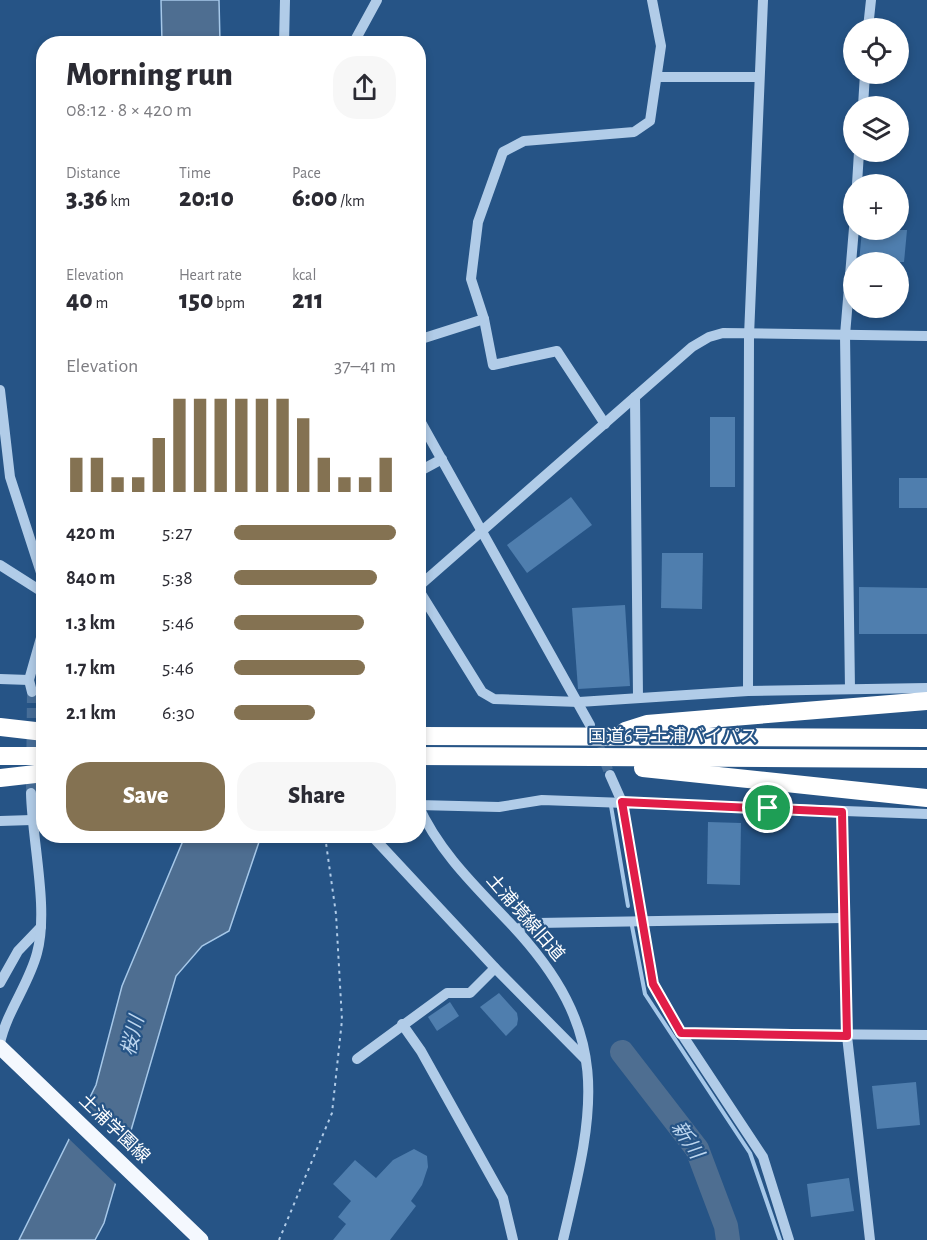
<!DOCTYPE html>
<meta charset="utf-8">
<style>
:root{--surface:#fff;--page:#f7f7f7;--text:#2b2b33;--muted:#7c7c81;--accent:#847252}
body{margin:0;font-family:"Alegreya Sans","Noto Sans JP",sans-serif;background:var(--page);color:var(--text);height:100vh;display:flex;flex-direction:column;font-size:22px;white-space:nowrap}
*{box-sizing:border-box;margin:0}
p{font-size:20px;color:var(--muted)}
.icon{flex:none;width:33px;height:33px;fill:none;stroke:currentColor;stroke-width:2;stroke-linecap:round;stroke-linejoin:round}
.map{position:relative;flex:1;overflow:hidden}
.details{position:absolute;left:36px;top:36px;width:390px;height:807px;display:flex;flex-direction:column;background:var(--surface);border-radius:24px;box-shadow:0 3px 9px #0003}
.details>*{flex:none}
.buttons{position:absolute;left:843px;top:18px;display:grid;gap:12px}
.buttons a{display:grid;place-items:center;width:66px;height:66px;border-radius:50%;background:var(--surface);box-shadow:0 3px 9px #0003;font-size:30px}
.pin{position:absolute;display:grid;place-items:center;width:51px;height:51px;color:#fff;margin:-26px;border:3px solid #fff;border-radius:50%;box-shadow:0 2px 6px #0007}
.round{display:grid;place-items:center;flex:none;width:63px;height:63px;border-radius:24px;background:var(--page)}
.head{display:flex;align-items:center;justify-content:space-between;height:102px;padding:0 30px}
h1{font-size:33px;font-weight:800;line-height:45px}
.metrics{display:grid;grid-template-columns:repeat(3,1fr);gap:9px;height:102px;padding:6px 30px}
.metrics div{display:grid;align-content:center}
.metrics b{font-size:26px;font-weight:800}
.metrics small{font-size:16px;font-weight:400}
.metrics p{font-size:16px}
.chart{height:168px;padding:12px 30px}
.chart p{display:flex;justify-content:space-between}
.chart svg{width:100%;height:108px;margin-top:6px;stroke:var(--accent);stroke-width:6}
.action{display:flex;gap:12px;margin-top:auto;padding:12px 30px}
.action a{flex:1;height:69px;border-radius:24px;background:var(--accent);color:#fff;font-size:24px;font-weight:800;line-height:69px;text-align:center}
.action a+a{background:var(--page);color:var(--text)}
ul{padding:0 30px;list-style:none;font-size:20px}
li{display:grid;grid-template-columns:96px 72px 1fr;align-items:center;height:45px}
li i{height:15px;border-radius:8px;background:var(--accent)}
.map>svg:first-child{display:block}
</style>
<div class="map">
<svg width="927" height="1240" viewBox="0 0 927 1240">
<rect width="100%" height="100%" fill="#265486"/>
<g fill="#4e6e91" stroke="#a6c8e9" stroke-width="1.5">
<path d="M161,0H219L220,43H162Z"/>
<path d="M185,836H261L229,931L202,946L176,976L104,1223L95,1240H19L96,1085L122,986Z"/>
</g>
<path fill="#265486" d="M84,1102L130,1145L118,1186L67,1137Z"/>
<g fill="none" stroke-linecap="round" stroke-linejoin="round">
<g stroke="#a6c8e9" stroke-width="4">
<path d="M611,806L628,906"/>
<path d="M632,926L645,994L750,1153L780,1240"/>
</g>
<path stroke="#4e6e91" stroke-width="24" d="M622,1052L697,1149L726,1226L728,1240"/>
</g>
<g fill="#4f7eae">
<path d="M862,230H907L904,262H859Z"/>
<rect x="710" y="417" width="25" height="70"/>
<rect x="899" y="478" width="28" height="30"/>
<path d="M571,497L592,525L527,573L507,545Z"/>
<path d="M662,553H703L702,609L661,608Z"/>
<path d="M859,587L927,588V634H859Z"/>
<path d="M625,605L630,686L578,689L572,608Z"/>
<path d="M708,822L741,823L740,885L707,884Z"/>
<path d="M499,993L517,1013L518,1019L517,1025L506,1036L480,1007Z"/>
<path d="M450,1002L459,1016L437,1031L428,1017Z"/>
<path d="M916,1082L920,1125L877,1129L872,1086Z"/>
<path d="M414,1149L427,1156L428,1167L422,1185L411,1201L416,1206L390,1240H333L346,1224L338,1217L351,1201L333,1184L355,1160L376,1178L393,1160Z"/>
<path d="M849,1178L854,1211L811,1217L807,1184Z"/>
</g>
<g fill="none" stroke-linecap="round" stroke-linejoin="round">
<g stroke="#476e98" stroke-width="10" stroke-dasharray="10 5" stroke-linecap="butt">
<path d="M594,733L610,775"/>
<path d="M31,793L32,692"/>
</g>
<path stroke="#b1cce8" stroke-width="2" stroke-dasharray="3 4.5" stroke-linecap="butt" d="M279,1240L332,1113L342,1020L336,914L325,836"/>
<g stroke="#b1cce8" stroke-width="10">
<path d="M868,28L871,0"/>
<path d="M284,44L285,0"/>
<path d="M353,44L377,0"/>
<path d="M657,77H759"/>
<path d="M863,106L865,74"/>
<path d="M857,184L859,152"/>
<path d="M484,319L493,365L557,351L605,424"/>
<path d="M418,340L484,319L471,279L478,222L503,152L524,141L634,132L650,121L661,46L652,0"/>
<path d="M0,390L10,477L44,582"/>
<path d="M635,397L638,697"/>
<path d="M418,417L590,725"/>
<path d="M418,472L442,459"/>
<path d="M0,565L44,593"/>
<path d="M418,587L692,347L709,337L723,333L927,336"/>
<path d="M418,589L482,692L494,699L579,702L748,691L927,688"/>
<path d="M0,679L29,680"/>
<path d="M850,689L845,335L854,228"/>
<path d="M748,691L749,336L763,0"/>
<path d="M32,692L29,680L44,627"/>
<path d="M610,775L622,802L653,983L681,1033L763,1157L789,1240"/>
<path d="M842,812L847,1036L870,1240"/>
<path d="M0,821L32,820"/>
<path d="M372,836L495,968L585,1059"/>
<path d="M516,929L537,923L843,918"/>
<path d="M0,983L18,951L41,927"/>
<path d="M402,1024L421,1051L503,1198L513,1240"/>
<path d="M681,1033L927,1035"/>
<path d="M0,1043C7,1011 29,984 37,953C49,909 32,841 31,793"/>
<path d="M357,1059L447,993H470L495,968"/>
<path d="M563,1240C595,1106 614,1033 510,923C476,887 439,852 418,805L499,807L542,800L927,814"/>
</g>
<path stroke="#f4f8fe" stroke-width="15" d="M0,1047L201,1240"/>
<g stroke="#fff" stroke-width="18">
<path d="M0,727L44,732"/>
<path d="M625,731L647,724L927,701"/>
<path d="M418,736L927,738"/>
<path d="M0,756H44"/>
<path d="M418,756L927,759"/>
<path d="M643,768L927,798"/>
<path d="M0,778L44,773"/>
</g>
</g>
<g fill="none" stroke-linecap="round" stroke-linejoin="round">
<g stroke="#fff" stroke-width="12">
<path id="route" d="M622,802L842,812L847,1036L681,1033L653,984Z"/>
</g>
<use href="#route" stroke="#e11d48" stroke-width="8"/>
</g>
<g text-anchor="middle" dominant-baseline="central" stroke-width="4.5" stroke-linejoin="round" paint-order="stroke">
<g font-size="18" fill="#fff" stroke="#265486">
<text x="673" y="737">国道6号土浦バイパス</text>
<text transform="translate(525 918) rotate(49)">土浦境線旧道</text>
<text transform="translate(114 1129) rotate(44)">土浦学園線</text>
</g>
<g font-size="20" font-style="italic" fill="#bdd6ef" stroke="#265486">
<text transform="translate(133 1036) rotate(-76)">桜川</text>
<text transform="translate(687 1140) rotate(57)">新川</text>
</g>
</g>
</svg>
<div class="buttons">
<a><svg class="icon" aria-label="locate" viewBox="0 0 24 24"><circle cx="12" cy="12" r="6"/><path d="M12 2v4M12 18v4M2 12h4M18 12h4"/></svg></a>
<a><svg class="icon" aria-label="layers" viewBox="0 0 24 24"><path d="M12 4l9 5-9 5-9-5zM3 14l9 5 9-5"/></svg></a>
<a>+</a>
<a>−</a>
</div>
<div class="pin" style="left:768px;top:808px;background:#1e9e55"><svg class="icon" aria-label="arrive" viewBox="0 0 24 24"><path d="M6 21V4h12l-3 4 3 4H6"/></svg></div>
<section class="details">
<div class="head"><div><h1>Morning run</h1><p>08:12 · 8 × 420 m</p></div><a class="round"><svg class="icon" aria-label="share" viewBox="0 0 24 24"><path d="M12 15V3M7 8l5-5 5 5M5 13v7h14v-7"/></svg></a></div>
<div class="metrics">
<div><p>Distance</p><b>3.36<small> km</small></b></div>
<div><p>Time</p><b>20:10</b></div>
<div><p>Pace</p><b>6:00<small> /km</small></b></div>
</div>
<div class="metrics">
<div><p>Elevation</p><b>40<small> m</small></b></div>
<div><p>Heart rate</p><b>150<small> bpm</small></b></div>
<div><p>kcal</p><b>211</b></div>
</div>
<div class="chart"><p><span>Elevation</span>37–41 m</p>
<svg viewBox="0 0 160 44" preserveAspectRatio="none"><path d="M5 44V30M15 44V30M25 44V38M35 44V38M45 44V22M55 44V6M65 44V6M75 44V6M85 44V6M95 44V6M105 44V6M115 44V14M125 44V30M135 44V38M145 44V38M155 44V30"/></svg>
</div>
<ul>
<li><b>420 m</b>5:27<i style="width:100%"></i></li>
<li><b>840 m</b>5:38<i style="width:88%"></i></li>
<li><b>1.3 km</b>5:46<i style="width:80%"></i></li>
<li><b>1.7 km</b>5:46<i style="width:81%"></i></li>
<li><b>2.1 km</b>6:30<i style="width:50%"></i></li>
</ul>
<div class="action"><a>Save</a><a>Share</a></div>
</section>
</div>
